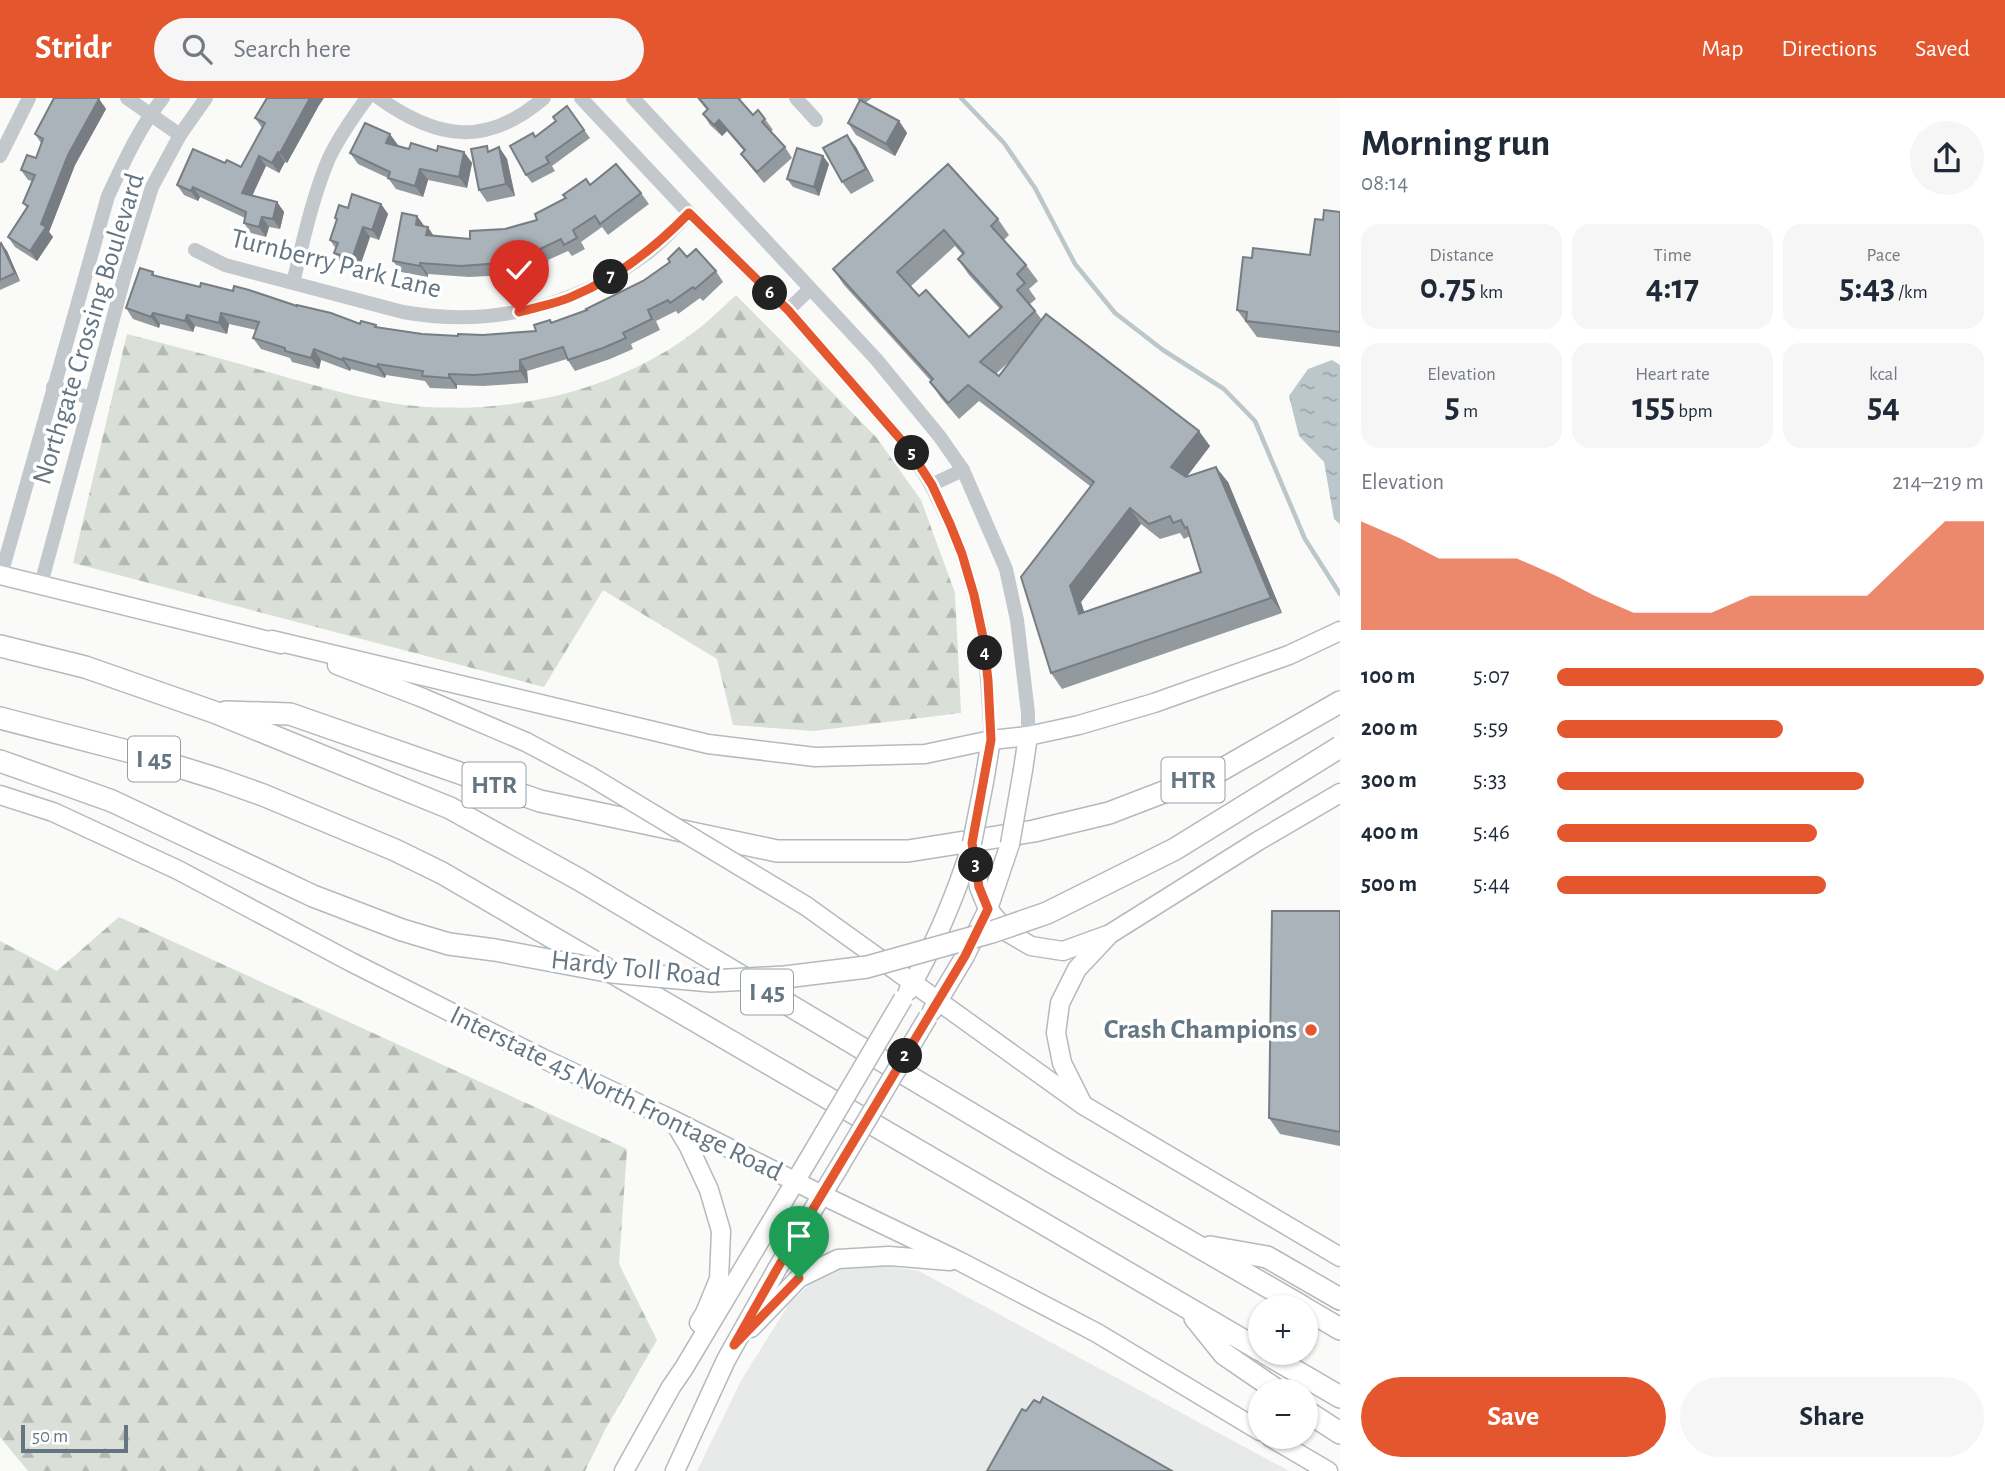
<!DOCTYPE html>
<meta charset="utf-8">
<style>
:root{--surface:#fff;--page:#f6f6f7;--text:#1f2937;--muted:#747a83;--accent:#e4572e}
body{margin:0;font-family:"Alegreya Sans",sans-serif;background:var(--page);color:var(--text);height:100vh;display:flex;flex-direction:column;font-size:26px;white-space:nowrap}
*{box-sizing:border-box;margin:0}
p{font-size:23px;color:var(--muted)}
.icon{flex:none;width:38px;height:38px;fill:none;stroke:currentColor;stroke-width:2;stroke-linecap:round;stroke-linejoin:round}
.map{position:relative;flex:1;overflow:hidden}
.side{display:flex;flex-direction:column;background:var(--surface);width:665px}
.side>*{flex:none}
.fabs{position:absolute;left:1248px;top:1197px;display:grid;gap:14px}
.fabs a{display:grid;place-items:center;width:70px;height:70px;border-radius:50%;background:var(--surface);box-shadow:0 2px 5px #0004;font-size:35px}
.scale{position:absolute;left:21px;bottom:18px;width:107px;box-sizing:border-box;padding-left:7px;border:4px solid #657683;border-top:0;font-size:19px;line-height:24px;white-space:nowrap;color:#657683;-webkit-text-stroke:5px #fff;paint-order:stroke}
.pin{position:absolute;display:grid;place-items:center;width:60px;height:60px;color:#fff;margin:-72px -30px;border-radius:50% 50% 50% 0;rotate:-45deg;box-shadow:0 0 7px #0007}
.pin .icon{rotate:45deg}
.km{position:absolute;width:35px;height:35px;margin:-18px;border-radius:50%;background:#222;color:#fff;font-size:19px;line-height:35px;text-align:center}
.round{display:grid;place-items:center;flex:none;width:74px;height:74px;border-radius:37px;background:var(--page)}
.overview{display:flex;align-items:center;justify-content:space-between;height:119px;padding:0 21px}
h1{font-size:38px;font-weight:600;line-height:52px}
.stats{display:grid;grid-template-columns:repeat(3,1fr);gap:10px;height:119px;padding:7px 21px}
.stats div{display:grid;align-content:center;border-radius:18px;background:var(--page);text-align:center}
.stats b{font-size:35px;font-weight:600}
.stats small{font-size:19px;font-weight:400}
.stats p{font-size:19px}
.chart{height:196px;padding:14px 21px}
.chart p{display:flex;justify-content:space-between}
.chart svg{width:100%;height:126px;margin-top:7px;fill:var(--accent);opacity:.7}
.primary-button{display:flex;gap:14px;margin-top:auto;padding:14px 21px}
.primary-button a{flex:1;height:80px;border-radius:42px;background:var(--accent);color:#fff;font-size:28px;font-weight:600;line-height:80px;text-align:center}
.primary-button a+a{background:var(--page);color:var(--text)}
ul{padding:0 21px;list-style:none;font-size:23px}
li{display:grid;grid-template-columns:112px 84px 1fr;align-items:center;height:52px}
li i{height:18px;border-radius:9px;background:var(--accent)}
header{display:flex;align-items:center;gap:42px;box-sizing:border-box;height:98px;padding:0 35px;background:var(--accent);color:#fff}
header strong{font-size:33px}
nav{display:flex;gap:38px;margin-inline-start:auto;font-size:24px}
.search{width:490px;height:63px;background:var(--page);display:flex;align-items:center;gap:18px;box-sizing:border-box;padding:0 24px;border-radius:38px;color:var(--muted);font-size:26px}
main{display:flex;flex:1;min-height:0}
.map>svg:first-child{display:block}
</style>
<header>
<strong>Stridr</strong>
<div class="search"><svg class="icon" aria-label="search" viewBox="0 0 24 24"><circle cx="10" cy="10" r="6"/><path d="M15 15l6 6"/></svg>Search here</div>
<nav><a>Map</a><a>Directions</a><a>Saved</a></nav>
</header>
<main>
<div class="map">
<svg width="1340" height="1373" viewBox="0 0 1340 1373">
<defs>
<pattern id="forest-firs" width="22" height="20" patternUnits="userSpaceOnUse" patternTransform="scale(1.75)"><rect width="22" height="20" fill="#dadfd7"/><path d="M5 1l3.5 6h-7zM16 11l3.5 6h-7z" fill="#b4b9b4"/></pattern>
<pattern id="water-ripples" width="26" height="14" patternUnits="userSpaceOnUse" patternTransform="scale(1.75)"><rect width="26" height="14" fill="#bbc7cb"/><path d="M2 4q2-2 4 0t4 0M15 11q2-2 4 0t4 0" fill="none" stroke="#9ca6aa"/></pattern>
</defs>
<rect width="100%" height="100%" fill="#fafaf8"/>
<path fill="#e8e9e9" d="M838,1161L919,1173L1289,1373H697L742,1281L790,1204Z"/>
<g fill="url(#forest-firs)">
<path d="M736,197L876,339L921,402L955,495L961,615L813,633L733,627L717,561L603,492L544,589L73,465L127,236C172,248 217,259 261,272C315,287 370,305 426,309C515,314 605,294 679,245C700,231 718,214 736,197Z"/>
<path d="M119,819L627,1051L619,1166L657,1242L606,1330L585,1373H28L0,1339V843L57,873Z"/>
</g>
<path fill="url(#water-ripples)" d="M1332,262L1340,267V426L1334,421L1324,364L1299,338L1289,298L1308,271Z"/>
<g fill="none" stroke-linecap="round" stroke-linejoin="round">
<path stroke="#bbc7cb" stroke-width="4.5" d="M961,0L1004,45L1035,90L1075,166L1115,215L1163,252L1224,291L1255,323L1305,441L1340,496"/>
<g stroke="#b5babe" stroke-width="21">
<g id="major">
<path d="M0,477L281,546"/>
<path d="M272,542L708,646L815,659L925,656L991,642L1028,638L1079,627L1154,605L1289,557L1340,533"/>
<path d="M337,567L423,600L526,644L590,678"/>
<path d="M1023,672L1028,638"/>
<path d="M984,684L991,642"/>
<path d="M0,697L53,714L178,772L351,864L542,960L673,1022L822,1097L961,1164L1097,1235L1260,1333"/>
<path d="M972,745L979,789L988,811L1007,834L1031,848L1063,853L1110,836L1258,743L1340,695"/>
<path d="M806,808L1083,1007L1340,1159"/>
<path d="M908,893C935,847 955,799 971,749"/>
<path d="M932,913L965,858L988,811L1010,746"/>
<path d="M1082,1005L1062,965L1056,935L1060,905L1077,871L1108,838"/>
<path d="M673,1022L689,1049L709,1092L721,1133L719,1181L705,1215L699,1225"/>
<path d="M751,1230L799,1180L838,1161L889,1158L950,1163"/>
<path d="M1270,1339L1328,1373"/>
<path d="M624,1373L671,1289L684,1270L814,1052"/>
<path d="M675,1373L726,1262L777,1171L839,1069"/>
</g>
</g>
<g stroke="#b4b9bd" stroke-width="24">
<g id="highway">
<path d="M0,548L85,569L214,614L450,710L580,782L1057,1067L1303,1209"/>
<path d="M226,614L290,616L540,703L777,753H908L1034,733L1109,715L1221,672L1340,604"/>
<path d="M0,620L131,654L218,681L263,697L395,752L442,775L1260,1252"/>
<path d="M0,663L112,703L313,798L402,832L449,846"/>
<path d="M1210,1149L1267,1159L1340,1201"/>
<path d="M1306,1211L1340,1231"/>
<path d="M1195,1220L1224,1256L1278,1293"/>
<path d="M1265,1255L1340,1299"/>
<path d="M1306,1313L1340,1335"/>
</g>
</g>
<g stroke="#c3c8cc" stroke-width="14">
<path d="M127,0L180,37"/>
<path d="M379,0C438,42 487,49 544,0"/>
<path d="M581,0L689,115L788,212L909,351L931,387L950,426L962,456L974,497L983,539L987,582L991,642"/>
<path d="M633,0L876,261L940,339L963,372L1006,471L1017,522L1028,615V638"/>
<path d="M796,0L816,22"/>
<path d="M0,58L29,0"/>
<path d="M195,152L225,167L403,214C491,230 575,209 646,156C662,144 676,129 689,115"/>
<path d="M293,185C303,144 312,100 329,60C339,39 353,19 367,0"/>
<path d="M788,212L810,191"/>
<path d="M53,289L91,300"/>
<path d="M931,387L963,372"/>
<path d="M1,477L108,98C124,64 139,30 163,0"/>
<path d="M41,486L126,173L152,89L180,37L206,0"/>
</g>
<use href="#major" stroke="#fff" stroke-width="18"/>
<use href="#highway" stroke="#fff" stroke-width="21"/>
<g stroke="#b5babe" stroke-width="21" stroke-linecap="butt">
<g id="major-bridge">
<path d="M590,678L806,808"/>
<path d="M972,745L984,684"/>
<path d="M1010,746L1023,672"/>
<path d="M814,1052L903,901"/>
<path d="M839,1069L928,919"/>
</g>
</g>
<g stroke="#b4b9bd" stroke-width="24" stroke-linecap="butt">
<path id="highway-bridge" d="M449,846L495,852L612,874L711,883L785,879L867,869L992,834L1047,815L1175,751L1340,649"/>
</g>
<use href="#major-bridge" stroke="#fff" stroke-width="18"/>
<use href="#highway-bridge" stroke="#fff" stroke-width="21"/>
</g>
<g fill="#929a9f" fill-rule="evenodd">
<path d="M697,0H742L740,2L753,17L765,21L773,32L771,33L785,49L792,60L764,85L749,67L741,56L744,53L727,33L722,38L710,27L703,16L707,12Z"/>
<path d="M857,0H872L865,5L899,23L907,35L895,58L856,37L848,25L859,3Z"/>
<path d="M99,1L106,11L75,67L49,134L53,139L37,163L15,149L8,139L27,110L23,105L32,83L28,82L21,72L36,60L41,45L35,36Z"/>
<path d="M567,8L590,40L552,68L555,73L532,85L526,77L556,23Z"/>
<path d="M318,9L287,65L285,64L279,75L266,68L252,97L277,104L284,114L280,131L269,129L266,139L251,135L244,125L245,120L200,99L198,103L184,97L177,87L225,65L241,69L262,30L255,20Z"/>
<path d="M398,47L409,51L464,54L472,65L467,90L428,82L423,99L396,91L388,80L358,66L350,55Z"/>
<path d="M499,49L507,61L515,98L487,104L479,92L491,53Z"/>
<path d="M856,49L874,83L851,96L842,84Z"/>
<path d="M829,66L819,98L793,89L787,81Z"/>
<path d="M948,66L998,121L1009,137L1004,142L1026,167L1038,183L1029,191L1036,201L1030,206L1042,222L1210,348L1187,378L1228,384L1282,515L1062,591L1051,575L1090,388L979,303L959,321L941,300L930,284L931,283L844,187L833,171ZM955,148L963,157L958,161L969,177L1000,211L969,239L919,198L910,189ZM1013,260L999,278L996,276ZM1141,426L1160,441L1180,435L1184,441L1190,438L1201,474L1084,514L1081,504Z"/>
<path d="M590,87L641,95L649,106L608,137L602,129L581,144L585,151L572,158L568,153L548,162L549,164L533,169L529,163L508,168L509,177L469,179L428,176V179L401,174L393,163L417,118L424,128L434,138L470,141L537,122L566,100Z"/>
<path d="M381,106L388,116L379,142L370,139L359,171L341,165L334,155L336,151L330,142L337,122L335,120L348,110Z"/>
<path d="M1340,114V249L1257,239L1237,212L1310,157L1323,122Z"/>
<path d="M1,145L7,153L20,183L0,192V146Z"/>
<path d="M687,159L716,173L723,184L703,203L700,200L678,216L676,213L656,223L660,232L631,246L633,251L610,261L575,273L567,261L527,273L528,285L483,288L457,287V291L430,290L425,283L386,277L385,280L351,271L350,273L321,262L319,271L292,264L290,260L261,251L253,240L256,232L229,226L227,236L195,228L193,234L160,226L159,230L133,221L126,210L153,174L155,178L200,189L297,208L360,226L376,227L377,229L422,236L458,238L536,233L550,222L551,225L587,212L643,183Z"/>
<path d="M1340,813V1048L1280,1036L1269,1020Z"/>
</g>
<g fill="#777d82">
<path d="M310,0H324L318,9L287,65L280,55Z"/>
<path d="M99,1L106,11L75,67L49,134L53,139L37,163L30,153L68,57Z"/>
<path d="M719,22L727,33L722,38L714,27Z"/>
<path d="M899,23L907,35L895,58L886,46Z"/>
<path d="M390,36L398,47L394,56L386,45Z"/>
<path d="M847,37L856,49L874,83L866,71Z"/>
<path d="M499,49L507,61L515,98L506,86Z"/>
<path d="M278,54L285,64L279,75L272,65Z"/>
<path d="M464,54L472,65L467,90L459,79Z"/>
<path d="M259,58L266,68L249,105L242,95Z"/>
<path d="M823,58L829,66L819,98L814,89Z"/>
<path d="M420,71L428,82L423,99L415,88Z"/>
<path d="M193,89L200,99L198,103L191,93Z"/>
<path d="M277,104L284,114L280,131L273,121Z"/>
<path d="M381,106L388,116L379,142L372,132Z"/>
<path d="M417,118L425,129L416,127Z"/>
<path d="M262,119L269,129L266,139L259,129Z"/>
<path d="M363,129L370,139L359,171L352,161Z"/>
<path d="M428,129L435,140L426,137Z"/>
<path d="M1,145L7,153L20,183L15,175Z"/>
<path d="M501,157L508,168L509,177L501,165Z"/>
<path d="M420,165L428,176V179L420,168Z"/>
<path d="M153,215L160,226L159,230L151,219Z"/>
<path d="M221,215L229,226L227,236L219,225Z"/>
<path d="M187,217L195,228L193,234L185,223Z"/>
<path d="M314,251L321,262L319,271L311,260Z"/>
<path d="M343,260L351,271L350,273L342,262Z"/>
<path d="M520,262L527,273L528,285L520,273Z"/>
<path d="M378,266L386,277L385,280L377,269Z"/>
<path d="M449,276L457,287V291L449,280Z"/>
<path d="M1199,333L1210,348L1182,385L1171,369Z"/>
<path d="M1216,369L1228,384L1282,515L1271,500Z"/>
<path d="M1130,410L1141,426L1081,504L1090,532L1079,516L1070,488Z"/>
</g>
<g fill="#aab3b9" stroke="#777d82" stroke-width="2" fill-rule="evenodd">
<path d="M54,0H97L99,1L68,57L41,126L46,129L30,153L8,139L28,108L23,105L35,77L21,72L27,57L36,60L43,41L35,36Z"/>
<path d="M267,0H310L280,55L278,54L272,65L259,58L242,95L277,104L273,121L262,119L259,129L244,125L246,114L193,89L191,93L177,87L193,51L225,65L227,62L241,69L265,25L255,20Z"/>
<path d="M699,0H738L753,17L758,12L765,21L762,24L785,49L757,74L741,56L745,52L719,22L714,27L703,16L708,11Z"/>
<path d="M860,2L899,23L886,46L848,25Z"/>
<path d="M567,8L584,32L546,59L549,65L526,77L510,48L533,35L535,39L556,23L553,19Z"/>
<path d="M365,25L390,36L386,45L409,51L411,45L437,53L438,48L464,54L459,79L420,71L415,88L388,80L390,74L350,55Z"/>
<path d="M847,37L866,71L842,84L823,50Z"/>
<path d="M487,48L488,54L499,49L506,86L479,92L471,51Z"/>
<path d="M797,50L823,58L814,89L787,81Z"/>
<path d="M616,66L641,95L600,126L595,118L573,132L577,140L564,147L561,141L540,151L541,153L525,158L523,151L501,157V165L461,168L420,165V168L393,163L402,115L417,118L416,127L428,129L426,137L470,141V133L505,131L537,122L535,116L566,100L563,97L586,81L590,87Z"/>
<path d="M948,66L998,121L991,128L1026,167L1017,176L1025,185L1017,192L1035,213L980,264L999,278L1046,216L1199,333L1171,369L1186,379L1216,369L1271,500L1051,575L1021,479L1094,384L968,287L948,305L930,284L933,281L833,171ZM944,132L964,155L958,161L1002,209L969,239L926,192L919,198L897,174ZM1130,410L1149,426L1170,418L1173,425L1181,422L1185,430L1187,429L1201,474L1079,516L1070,488Z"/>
<path d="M352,96L381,106L372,132L363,129L352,161L334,155L338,145L330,142L337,121L335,120L339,107L348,110Z"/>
<path d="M1324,112L1340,114V234L1246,223L1247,214L1237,212L1243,159L1252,160L1253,150L1310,157L1315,121L1323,122Z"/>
<path d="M1,145L15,175L0,182V146Z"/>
<path d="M679,150L687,159L696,151L716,173L695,191L693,189L670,205L668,202L648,212L652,221L623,235L626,240L603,250L568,262L563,249L520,262V273L475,277L449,276V280L422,278L423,273L378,266L377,269L343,260L342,262L314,251L311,260L285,253V250L253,240L259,224L221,215L219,225L187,217L185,223L153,215L151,219L126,210L140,170L153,174L152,177L200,189L201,185L233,193L234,188L249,192L297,208V207L331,215L360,226L361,223L376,227L375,229L422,236L458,238V236L483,237L536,233L534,227L550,222L551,225L587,212L586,211L643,183L670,164L668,161Z"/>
<path d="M1272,813H1340V1034L1269,1020Z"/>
<path d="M1043,1299L1172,1373H987L1022,1311L1026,1313L1034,1302L1040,1305Z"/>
</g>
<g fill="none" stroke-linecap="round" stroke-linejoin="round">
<g stroke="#fff" stroke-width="14">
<path id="route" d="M519,214C536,209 555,206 571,199C617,180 655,150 689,115L788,212L909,351L932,387L950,426L962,456L974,497L983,539L988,582L991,642L972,745L979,789L988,811L965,858L777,1171L734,1247L799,1180"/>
</g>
<use href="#route" stroke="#e4572e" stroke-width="9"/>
</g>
<circle fill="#e4572e" stroke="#fff" stroke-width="2.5" cx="1311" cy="932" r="7"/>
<g text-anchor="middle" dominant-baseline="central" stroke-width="7" stroke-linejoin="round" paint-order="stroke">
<g fill="#fff" stroke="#939fa8" stroke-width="2">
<rect x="128" y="638.5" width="52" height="45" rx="5"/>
<rect x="1161.5" y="659.5" width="63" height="45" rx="5"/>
<rect x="462.5" y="664.5" width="63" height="45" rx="5"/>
<rect x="741" y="871.5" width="52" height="45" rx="5"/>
</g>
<g font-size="26" font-weight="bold" fill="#657683">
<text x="154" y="661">I 45</text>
<text x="1193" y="682">HTR</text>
<text x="494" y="687">HTR</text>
<text x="767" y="894">I 45</text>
</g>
<g font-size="28" fill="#657683" stroke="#fff">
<text transform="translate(336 166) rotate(14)">Turnberry Park Lane</text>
<text transform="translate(89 231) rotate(-73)">Northgate Crossing Boulevard</text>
<text transform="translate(636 871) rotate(6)">Hardy Toll Road</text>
<text transform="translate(616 996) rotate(26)">Interstate 45 North Frontage Road</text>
</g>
<g font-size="28" font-weight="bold" fill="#657683" stroke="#fff" text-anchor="end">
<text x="1297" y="932">Crash Champions</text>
</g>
</g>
</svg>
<div class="fabs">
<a>+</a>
<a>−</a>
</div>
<div class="scale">50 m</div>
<div class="pin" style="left:799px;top:1180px;background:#1e9e55"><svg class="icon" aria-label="arrive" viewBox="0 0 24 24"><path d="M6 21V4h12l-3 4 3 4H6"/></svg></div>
<div class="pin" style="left:519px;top:214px;background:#d93025"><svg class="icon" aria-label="check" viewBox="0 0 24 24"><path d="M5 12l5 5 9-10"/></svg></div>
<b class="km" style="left:905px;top:958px">2</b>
<b class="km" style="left:976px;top:767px">3</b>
<b class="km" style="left:985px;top:555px">4</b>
<b class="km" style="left:912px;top:355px">5</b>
<b class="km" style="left:770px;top:195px">6</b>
<b class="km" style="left:611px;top:179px">7</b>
</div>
<section class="side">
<div class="overview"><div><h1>Morning run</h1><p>08:14</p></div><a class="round"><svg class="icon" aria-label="share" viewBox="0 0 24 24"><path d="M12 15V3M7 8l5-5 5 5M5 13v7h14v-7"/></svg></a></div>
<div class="stats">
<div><p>Distance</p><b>0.75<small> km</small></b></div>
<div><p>Time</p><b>4:17</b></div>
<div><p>Pace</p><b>5:43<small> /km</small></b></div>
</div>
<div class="stats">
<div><p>Elevation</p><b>5<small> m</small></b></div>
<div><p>Heart rate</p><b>155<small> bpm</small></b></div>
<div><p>kcal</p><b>54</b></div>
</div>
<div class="chart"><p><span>Elevation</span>214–219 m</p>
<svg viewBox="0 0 160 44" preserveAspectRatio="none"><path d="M0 44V6L10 12L20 19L30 19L40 19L50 25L60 32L70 38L80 38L90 38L100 32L110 32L120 32L130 32L140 19L150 6L160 6V44z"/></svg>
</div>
<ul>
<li><b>100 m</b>5:07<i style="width:100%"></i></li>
<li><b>200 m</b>5:59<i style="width:53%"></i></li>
<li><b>300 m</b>5:33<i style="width:72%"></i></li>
<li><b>400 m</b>5:46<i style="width:61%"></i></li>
<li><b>500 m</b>5:44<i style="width:63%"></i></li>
</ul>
<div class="primary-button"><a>Save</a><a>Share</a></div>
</section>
</main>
